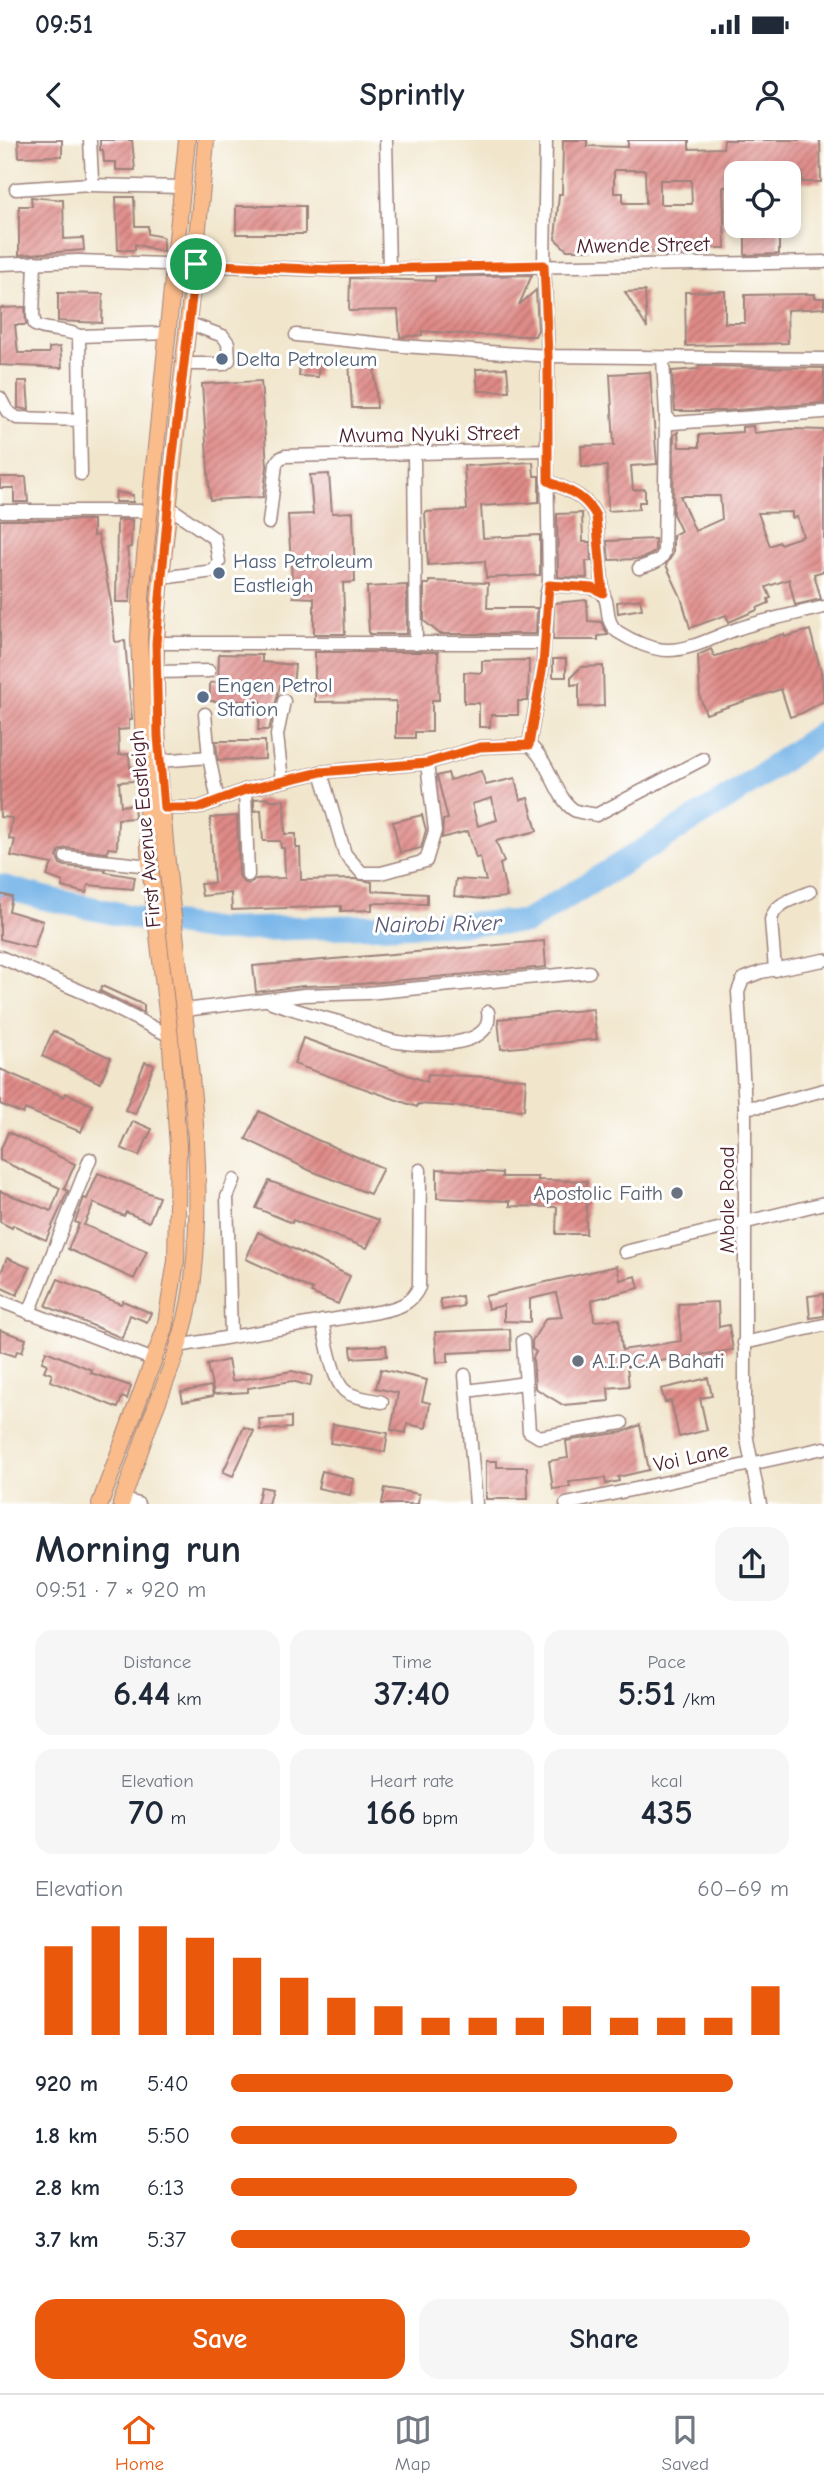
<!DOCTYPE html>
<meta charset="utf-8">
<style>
:root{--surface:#fff;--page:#f6f6f7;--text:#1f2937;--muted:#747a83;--line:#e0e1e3;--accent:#ea580c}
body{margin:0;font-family:"Comic Neue",sans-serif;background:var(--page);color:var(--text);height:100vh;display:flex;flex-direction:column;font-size:26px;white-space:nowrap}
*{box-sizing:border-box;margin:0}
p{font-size:23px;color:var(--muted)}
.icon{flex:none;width:38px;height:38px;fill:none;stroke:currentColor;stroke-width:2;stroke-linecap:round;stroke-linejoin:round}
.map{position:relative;height:1364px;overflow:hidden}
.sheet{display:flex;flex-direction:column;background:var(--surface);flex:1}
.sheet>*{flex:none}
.controls{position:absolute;left:724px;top:21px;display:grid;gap:14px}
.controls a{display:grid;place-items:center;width:77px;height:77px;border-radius:14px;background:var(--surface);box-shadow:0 4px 10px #0003;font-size:35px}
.pin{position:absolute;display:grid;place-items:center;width:60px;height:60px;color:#fff;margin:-30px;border:4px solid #fff;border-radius:50%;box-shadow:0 2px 7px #0007}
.round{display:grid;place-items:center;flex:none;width:74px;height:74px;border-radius:21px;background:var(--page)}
.head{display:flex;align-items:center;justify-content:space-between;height:119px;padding:0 35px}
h1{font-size:38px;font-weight:800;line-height:52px}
.metrics{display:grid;grid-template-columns:repeat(3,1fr);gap:10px;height:119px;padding:7px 35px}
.metrics div{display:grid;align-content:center;border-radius:18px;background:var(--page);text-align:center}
.metrics b{font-size:35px;font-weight:800}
.metrics small{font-size:19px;font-weight:400}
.metrics p{font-size:19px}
.chart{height:196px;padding:14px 35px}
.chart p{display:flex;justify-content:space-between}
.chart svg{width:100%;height:126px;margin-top:7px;stroke:var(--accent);stroke-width:6}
.button{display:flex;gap:14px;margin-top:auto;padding:14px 35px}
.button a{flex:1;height:80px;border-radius:21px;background:var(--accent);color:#fff;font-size:28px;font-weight:800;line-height:80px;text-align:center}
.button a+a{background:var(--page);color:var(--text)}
ul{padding:0 35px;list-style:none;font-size:23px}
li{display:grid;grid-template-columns:112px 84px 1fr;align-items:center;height:52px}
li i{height:18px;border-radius:9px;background:var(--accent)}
.status{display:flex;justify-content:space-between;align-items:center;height:49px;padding:0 35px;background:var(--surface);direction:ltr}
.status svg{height:19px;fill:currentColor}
header{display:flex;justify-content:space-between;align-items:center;height:91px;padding:0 35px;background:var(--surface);font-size:32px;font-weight:800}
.tab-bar{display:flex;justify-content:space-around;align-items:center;height:98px;border-top:2px solid var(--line);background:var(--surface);font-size:19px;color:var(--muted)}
.tab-bar a{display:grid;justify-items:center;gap:4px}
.tab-bar .active{color:var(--accent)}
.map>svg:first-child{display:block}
</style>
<div class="status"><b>09:51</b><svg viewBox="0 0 49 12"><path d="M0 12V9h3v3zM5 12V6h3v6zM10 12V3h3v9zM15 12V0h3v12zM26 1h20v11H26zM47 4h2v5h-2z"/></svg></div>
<header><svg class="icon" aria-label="back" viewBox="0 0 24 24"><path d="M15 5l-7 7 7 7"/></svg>Sprintly<svg class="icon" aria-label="person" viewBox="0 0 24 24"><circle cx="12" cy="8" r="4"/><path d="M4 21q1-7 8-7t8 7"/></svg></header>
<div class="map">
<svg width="824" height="1364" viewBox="0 0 824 1364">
<defs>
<pattern id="building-hatch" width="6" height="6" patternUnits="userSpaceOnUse" patternTransform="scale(1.75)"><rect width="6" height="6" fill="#df8b88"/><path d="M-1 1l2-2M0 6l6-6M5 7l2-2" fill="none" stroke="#b7716f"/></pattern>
</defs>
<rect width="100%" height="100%" fill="#fff"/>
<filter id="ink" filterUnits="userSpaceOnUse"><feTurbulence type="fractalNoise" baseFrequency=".0143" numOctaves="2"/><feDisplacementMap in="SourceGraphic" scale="14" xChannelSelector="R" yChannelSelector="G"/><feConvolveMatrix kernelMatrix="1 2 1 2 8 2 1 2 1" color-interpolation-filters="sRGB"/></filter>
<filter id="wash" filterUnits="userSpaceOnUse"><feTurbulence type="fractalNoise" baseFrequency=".00686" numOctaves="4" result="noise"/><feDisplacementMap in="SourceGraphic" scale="28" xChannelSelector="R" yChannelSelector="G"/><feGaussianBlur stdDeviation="1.57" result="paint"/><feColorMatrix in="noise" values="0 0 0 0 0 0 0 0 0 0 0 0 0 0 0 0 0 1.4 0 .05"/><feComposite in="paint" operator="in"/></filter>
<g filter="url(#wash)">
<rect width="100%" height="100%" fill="#f1e6cc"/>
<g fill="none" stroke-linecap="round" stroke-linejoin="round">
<path stroke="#74b4e8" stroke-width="24" d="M0,746L44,758L142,779L214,790L526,782L730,657L824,591"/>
</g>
<g id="blocks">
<g fill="url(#building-hatch)" fill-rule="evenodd">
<path d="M18,0H62V16L19,17Z"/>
<path d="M100,0H132L135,30H116V22H104L103,10H100Z"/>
<path d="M563,0H587V6L628,7V0H689V9L723,8L724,0H820L821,42H802V33H737V47H723L725,108H681L680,116H661V111L629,112V101H588L590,110H567L555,99L559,54H562ZM614,30H645L646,63H623V53H614ZM660,40H691L692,64H660Z"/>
<path d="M31,57L63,60L64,99L83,98L84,110L19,115V66H32Z"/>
<path d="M116,57H134L135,86H148V94L163,97V112L135,104V110H118Z"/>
<rect x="236" y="66" width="69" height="28"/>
<path d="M745,86H779V114L745,115Z"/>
<path d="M532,135L519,165L536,150L538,190L535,196L478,195L422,191V195L400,197L398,170L349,171L350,138L435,141V137Z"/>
<path d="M645,151L647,188L625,152Z"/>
<path d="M725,151V183H745V155L815,154V158H824V168L787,170L788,203L686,206L685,152Z"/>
<path d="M58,153L103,154L102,183L58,181Z"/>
<path d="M25,167L26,185H15L18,213H49V208L60,207L62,228L0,225V168Z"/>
<path d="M300,217L319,218L318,237L299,236Z"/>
<path d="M349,222H374L377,268H352Z"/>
<path d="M699,226L824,228V263L724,271H675L672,231L698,229Z"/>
<path d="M507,228L509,251H478L476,229Z"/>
<path d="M650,232L657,324L631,326L633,350L645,349V362H639V369L608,371L607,326L582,327L581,306L614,305L610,234Z"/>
<path d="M18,241H27L29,270L18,268Z"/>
<path d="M261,241L267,326L263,357L210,360L202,244Z"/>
<path d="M753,286L754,293L791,289L824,290V431L814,434L821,459L795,465L789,439L766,447L771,458L768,459L769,463L757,468V470L729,482L726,475L690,488L681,457L666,425L673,414V395L681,391L673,374L674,295L678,292L679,307H699V295L742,292V287ZM680,356H720L722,379L695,391ZM792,372V378L797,377L803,396L780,404L779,402L770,406L758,373Z"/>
<path d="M533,322L534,336H539V362L481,366L483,398L540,395V435L486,438L485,421L428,425L425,372L467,370L464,326Z"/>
<path d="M329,334L332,373L353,372L355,442L343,443L345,494H314V458L293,457L288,375L313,374L310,335Z"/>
<path d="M0,337H26L28,362H14V348H0Z"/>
<path d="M116,352L133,355V362H115Z"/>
<path d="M582,373L583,402H590L591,421H586L587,438L558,437L557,374Z"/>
<path d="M0,380H93V396L98,395L111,462L115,502L125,501L132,580H129V589L118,590L119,615L129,614L130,627H133L134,641L119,642L121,666L134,664L135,678L118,679L117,709L108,708L107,713L66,708L59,711L57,717L60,724L65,726L105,730V732L135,737L133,749L88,745L86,753L62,747L63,742L47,736L52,724L11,716L15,700L9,699L12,678L0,677Z"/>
<path d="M117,380H132L131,407L127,408L131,436L130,462H116Z"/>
<path d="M655,399V411L650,415L639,419L609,420L607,401Z"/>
<path d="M429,441L488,443L487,468H537L536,494H440L424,481V444H429Z"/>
<path d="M407,445V494H369L367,447Z"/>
<path d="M640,459L642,469L618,473L617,462Z"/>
<path d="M587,460L588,481L601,482L608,495L598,496V500H553L554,463Z"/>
<path d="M810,490L821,532L824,561L802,573L790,577L781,549L706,574L700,557L698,515L711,509L714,516H716L784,494L785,497Z"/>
<path d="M315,512H438L439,560H432V592H415V598H396V561L315,562Z"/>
<path d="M219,514L262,515V522L295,525L293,546L280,545L269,590H258L261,561H210V543L218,542Z"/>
<rect x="553" y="519" width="13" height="18"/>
<path d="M529,520L528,561H518V575H491L490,587H479V563H464V532L482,533V521Z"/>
<path d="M603,526L604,566L579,567V544L571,545V537L581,527Z"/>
<path d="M216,601H265V619L218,620Z"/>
<path d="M481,631L486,645L515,638L520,660L528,658L537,691L496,701L504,722L500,724L507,757L483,759L454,756L456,739L486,741L480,717L476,718L468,691L442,698L443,680L448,679L437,636L448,633L450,640ZM492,658L497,680L478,686L472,664Z"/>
<path d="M269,658L270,660H284L285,694H296V708H300L301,740L356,739L372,742V751L427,754V764L372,763V770L341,771V766L232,770L231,753L202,756L200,744L214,743L210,678L237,676L239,735L243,742L249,744L256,739L285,738L284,708H281L280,701H263L261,670L254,671V659Z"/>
<path d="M422,675L426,690L421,708L400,713L393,682Z"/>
<path d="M0,754L12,757L9,771L43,781L34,808L0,799Z"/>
<path d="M544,801L546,827L360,844L303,846L256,852L253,826Z"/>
<path d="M102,846L144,865V873L100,851Z"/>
<path d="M593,869L597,899L501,909L498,879Z"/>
<path d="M53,891L111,918L100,943L42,916Z"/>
<path d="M303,898L427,942L428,934L526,939L524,970L418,964L417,967L294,924Z"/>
<path d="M145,922L154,925L135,974L125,970Z"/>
<path d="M0,929L64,957L66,953L92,965L81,992L25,969L23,974L0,964Z"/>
<path d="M259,971L315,999L383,1028L370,1054L309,1030L246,999Z"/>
<path d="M133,981L152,989L139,1016L121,1008Z"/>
<path d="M8,992L75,1024L64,1049L68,1051L46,1100L13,1085L12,1088L0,1082V1051L51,1071L60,1048L0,1020V1011Z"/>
<path d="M437,1029L502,1033V1037H538V1040L587,1041L586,1094H556L557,1067L510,1066V1061L437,1058Z"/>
<path d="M98,1033L159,1057L149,1082L126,1072L124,1076L94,1063L84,1085L147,1111L134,1139L68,1109L79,1084L75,1082L84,1058L87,1059Z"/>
<path d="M269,1041L379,1080L367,1108L293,1080L292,1083L256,1068Z"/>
<path d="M258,1092L350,1136L338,1164L311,1153L313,1150L246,1119Z"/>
<path d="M7,1118L30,1128L17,1155L0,1147V1135Z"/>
<path d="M617,1126L620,1140L636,1136L639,1148L592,1160L594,1181L619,1179L622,1210L681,1201L678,1164L718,1162L719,1187L729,1185L733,1210L627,1226L629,1246L608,1248L609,1261L563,1265L535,1248L533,1218L536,1212L532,1209V1201L546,1178L562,1177L556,1153L530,1159V1182L504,1181V1165L488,1169L485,1156Z"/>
<path d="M58,1139L121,1164L123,1161L151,1173L147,1182L130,1175L122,1198L46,1166Z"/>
<path d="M824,1154V1176L810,1178L808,1156Z"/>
<path d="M462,1156L463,1166L442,1170L440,1159Z"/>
<path d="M510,1189L511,1210L448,1213V1222H437L435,1192Z"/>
<path d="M0,1190L26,1199L22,1212L17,1211L15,1216L0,1211Z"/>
<path d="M386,1205L387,1216L352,1218L351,1207Z"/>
<path d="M46,1211L92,1230L91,1233L131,1246L127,1259L122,1257L118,1268L50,1241L52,1234L44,1231L47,1224L42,1222Z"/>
<path d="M228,1220L232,1241L292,1231L312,1236L310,1246L292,1241L248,1248V1252L214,1254L207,1225Z"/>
<path d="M381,1229L427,1240L422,1261L430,1263L426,1288L407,1284L406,1293L391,1290L398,1253L376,1248Z"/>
<path d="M708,1238L712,1256L700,1258L707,1290L679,1297L671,1261L665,1262L661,1249Z"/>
<path d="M211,1246L213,1256L183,1262L181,1252Z"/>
<path d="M291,1277V1288L260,1290L259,1279Z"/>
<path d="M333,1284L388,1293L385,1312L330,1303Z"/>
<path d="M640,1285L649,1330L618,1337L619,1341L606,1344L605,1338L569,1342L570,1347L553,1349L549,1321L568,1318L566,1301L623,1292Z"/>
<path d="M244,1287L254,1291L233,1336L223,1332Z"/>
<path d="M486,1321H497V1327H527L528,1359H486Z"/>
<path d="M322,1331L354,1339L350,1355L318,1348Z"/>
<path d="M261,1347L272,1349L268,1364H257Z"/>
<path d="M385,1348L419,1354L418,1364H382Z"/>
</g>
</g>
</g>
<g filter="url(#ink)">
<use href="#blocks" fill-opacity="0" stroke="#9e827c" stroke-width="2"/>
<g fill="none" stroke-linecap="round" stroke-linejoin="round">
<g stroke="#9e827c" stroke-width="15">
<g id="minor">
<path d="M386,0L389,129"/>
<path d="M88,45L183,47"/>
<path d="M16,49L90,44L92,38L90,0"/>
<path d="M35,122L33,176L35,185C49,192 65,188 79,196L80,280"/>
<path d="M0,124L78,121L331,130L824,122"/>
<path d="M296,195L403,206L548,216L824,219"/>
<path d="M79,196L169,193"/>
<path d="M663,218L666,276L673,283L824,272"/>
<path d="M183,224H224L229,220L228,203L223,196L188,183"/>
<path d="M0,258L7,271L17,278L80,280L81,334"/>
<path d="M414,315L416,504"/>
<path d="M548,341C568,350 585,355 596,376L603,453"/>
<path d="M0,371H150"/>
<path d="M269,383L276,324L279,319L285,316L547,310L548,216L544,125L546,0"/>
<path d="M639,428C649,424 660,423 664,413L666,276"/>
<path d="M161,438L214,431L219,422L215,399L169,367"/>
<path d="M549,445L586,447L599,450C613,461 602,481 618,492C632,501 652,510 668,510C693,510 717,495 740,488C767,479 796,474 824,467"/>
<path d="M156,503H544"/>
<path d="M156,532L209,531"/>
<path d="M205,574L209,617L218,661"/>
<path d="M529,605L543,525L546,456L549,445L547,310"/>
<path d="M160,621L209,617"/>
<path d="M321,632L345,714L362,733H381L426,721L435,691L427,623"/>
<path d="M282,641L277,595L284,561"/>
<path d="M245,650L248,735"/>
<path d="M164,668H198L245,650L321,632L427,623L480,607L529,605C550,621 556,659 574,670C579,673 590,673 596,675L703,619"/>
<path d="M66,717L150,726"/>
<path d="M0,817L85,853L170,896"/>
<path d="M775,830L771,780C775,762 795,759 810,752"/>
<path d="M269,861C293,870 317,876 342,883C360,889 379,899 398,902C421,906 495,910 488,872"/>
<path d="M185,870L304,855L367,853L589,832"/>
<path d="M745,967L764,966L824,950"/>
<path d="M625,1112L824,1063"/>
<path d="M0,1161L154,1220"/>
<path d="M29,1173L90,1019"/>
<path d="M322,1181C326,1197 332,1239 344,1250C352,1258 371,1259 382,1262"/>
<path d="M231,1196L227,1057L234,1040"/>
<path d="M523,1201L529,1291L539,1297L622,1283"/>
<path d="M744,1203L824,1185"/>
<path d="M178,1206L378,1172C397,1168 411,1165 419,1147L420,1030"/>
<path d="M465,1235L476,1364"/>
<path d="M467,1251L525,1243"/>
<path d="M122,1359L138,1364"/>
<path d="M566,1364L824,1308"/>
<path d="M760,1364L747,1299L745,1265V967L738,852L743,839L761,832L824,820"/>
</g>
</g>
<g stroke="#9e827c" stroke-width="18">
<g id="major">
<path d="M100,1364L165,1189L176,1121L178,1006L171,907L150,726L139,499L142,446L187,0"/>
<path d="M121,1364C131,1336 141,1307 151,1279C168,1236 186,1193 192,1147C207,1029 188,911 175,794C165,712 157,628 156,545C154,488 162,430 168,373C180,248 196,125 206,0"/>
</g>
</g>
<use href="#minor" stroke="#fff" stroke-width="12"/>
<use href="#major" stroke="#fabc8b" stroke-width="16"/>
</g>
</g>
<g fill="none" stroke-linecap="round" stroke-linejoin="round" filter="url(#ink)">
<g stroke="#fff" stroke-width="14">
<path id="route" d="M196,124L331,130L544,125L548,216V341C568,350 585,355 596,376L603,453L593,448L549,445L543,525L529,605L480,607L427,623L321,632L245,650L198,668H164L158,596L156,503L172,323Z"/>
</g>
<use href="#route" stroke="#ea580c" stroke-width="9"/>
</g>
<g fill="#5c6f8a" stroke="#fff" stroke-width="2.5">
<circle cx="222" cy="219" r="7"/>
<circle cx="219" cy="433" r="7"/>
<circle cx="203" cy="557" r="7"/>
</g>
<g fill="#6b7280" stroke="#fff" stroke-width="2.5">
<circle cx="677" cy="1053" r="7"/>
<circle cx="578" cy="1221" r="7"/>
</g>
<g text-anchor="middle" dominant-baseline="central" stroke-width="6" stroke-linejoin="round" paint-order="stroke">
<g font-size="21" fill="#4a1f2b" stroke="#fff">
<text transform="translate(643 105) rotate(-1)">Mwende Street</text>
<text transform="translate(429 294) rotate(-1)">Mvuma Nyuki Street</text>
<text transform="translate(145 689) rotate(-95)">First Avenue Eastleigh</text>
<text transform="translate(727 1060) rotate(-90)">Mbale Road</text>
<text transform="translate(691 1317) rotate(-12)">Voi Lane</text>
</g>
<g font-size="21" fill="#4e5e75" stroke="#fff" text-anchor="start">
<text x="236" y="219">Delta Petroleum</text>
<text x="233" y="421">Hass Petroleum<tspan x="233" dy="24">Eastleigh</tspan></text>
<text x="217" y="545">Engen Petrol<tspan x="217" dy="24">Station</tspan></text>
</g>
<g font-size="21" fill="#5b616d" stroke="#fff" text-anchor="end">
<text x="663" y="1053">Apostolic Faith</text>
<text x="592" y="1221" text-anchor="start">A.I.P.C.A Bahati</text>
</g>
<g font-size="23" font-style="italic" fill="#5b5b77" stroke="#fff">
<text transform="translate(438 784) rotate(-1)">Nairobi River</text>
</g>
</g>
</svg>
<div class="controls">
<a><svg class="icon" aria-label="locate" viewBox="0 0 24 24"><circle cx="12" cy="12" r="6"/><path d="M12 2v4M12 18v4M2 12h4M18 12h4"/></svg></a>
</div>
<div class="pin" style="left:196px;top:124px;background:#1e9e55"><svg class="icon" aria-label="arrive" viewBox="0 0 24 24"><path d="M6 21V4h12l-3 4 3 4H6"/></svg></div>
</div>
<section class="sheet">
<div class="head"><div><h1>Morning run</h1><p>09:51 · 7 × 920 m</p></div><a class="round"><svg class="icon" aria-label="share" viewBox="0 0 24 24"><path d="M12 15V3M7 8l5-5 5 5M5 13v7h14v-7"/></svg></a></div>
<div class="metrics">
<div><p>Distance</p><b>6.44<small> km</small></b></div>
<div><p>Time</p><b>37:40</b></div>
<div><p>Pace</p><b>5:51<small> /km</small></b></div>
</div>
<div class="metrics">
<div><p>Elevation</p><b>70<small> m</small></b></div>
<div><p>Heart rate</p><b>166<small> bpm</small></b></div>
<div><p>kcal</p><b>435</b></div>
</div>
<div class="chart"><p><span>Elevation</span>60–69 m</p>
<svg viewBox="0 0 160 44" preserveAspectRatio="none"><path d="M5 44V13M15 44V6M25 44V6M35 44V10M45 44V17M55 44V24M65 44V31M75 44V34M85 44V38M95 44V38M105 44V38M115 44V34M125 44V38M135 44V38M145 44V38M155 44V27"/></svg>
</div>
<ul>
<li><b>920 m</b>5:40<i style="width:90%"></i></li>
<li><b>1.8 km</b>5:50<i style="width:80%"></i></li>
<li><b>2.8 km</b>6:13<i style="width:62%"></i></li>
<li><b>3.7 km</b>5:37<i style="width:93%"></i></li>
</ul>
<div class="button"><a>Save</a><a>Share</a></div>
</section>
<nav class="tab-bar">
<a class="active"><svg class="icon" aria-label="home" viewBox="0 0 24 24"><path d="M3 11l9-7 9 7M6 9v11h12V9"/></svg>Home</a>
<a><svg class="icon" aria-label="map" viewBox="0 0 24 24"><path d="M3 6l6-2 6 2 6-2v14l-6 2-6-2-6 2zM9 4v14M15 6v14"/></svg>Map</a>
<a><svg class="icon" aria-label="saved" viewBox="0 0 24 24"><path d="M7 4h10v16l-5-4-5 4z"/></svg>Saved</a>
</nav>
